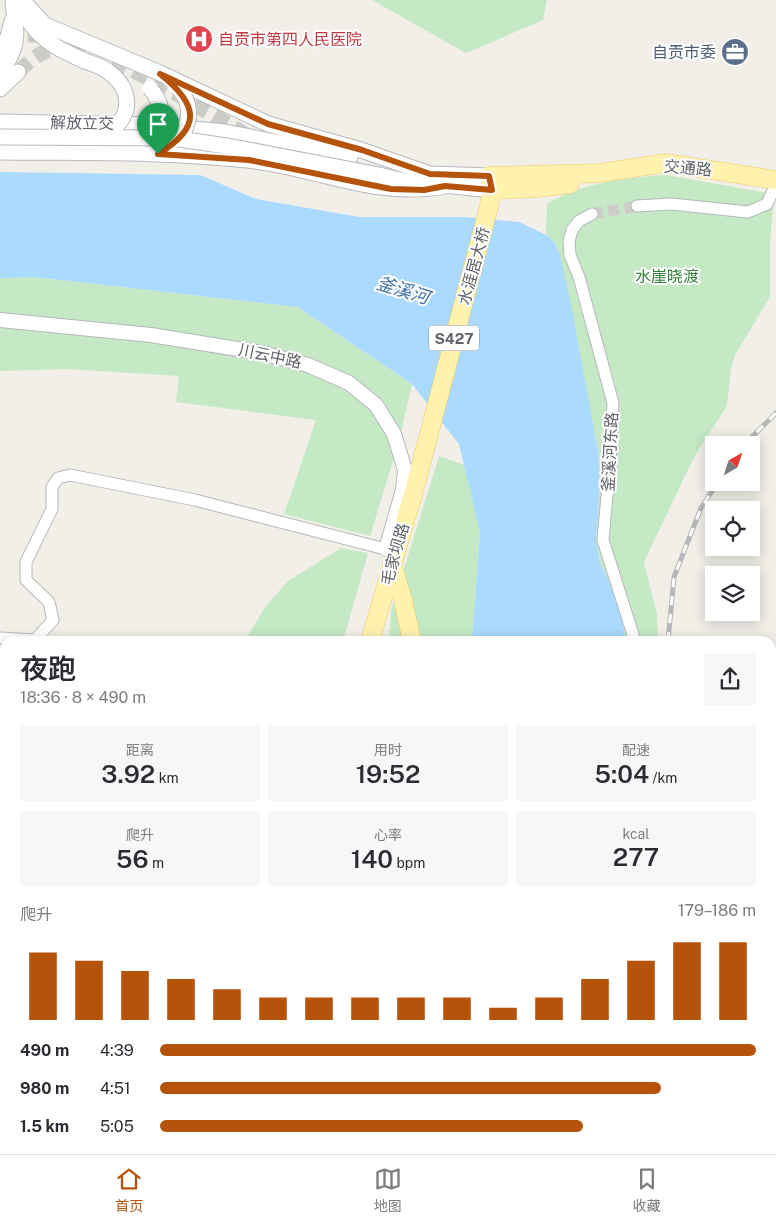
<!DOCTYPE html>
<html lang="zh">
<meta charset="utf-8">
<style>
:root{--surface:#fff;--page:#f7f7f7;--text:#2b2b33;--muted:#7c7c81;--line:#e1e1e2;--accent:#b45309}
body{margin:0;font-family:"Public Sans","Noto Sans SC",sans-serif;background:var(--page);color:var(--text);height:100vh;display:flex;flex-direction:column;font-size:19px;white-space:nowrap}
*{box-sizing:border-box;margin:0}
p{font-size:16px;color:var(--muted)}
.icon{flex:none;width:28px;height:28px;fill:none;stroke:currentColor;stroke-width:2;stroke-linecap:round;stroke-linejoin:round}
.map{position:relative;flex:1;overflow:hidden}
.panel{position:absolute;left:0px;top:636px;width:776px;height:519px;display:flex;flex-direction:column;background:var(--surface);border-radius:15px 15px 0 0;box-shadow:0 2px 12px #0003}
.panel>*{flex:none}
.needle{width:32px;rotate:39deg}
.controls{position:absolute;left:705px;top:436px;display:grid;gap:10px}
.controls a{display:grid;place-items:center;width:55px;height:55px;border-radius:0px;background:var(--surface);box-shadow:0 2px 12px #0003;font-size:25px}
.pin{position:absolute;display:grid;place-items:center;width:42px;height:42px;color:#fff;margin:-51px -21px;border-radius:50% 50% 50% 0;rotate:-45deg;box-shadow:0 0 5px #0007}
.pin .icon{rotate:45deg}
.round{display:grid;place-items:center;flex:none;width:52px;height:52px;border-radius:0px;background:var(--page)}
.headline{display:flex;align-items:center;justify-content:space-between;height:85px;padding:0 20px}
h1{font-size:28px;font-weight:600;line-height:38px}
.figures{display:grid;grid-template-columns:repeat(3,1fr);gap:8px;height:85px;padding:5px 20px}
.figures div{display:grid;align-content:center;border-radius:0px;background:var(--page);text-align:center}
.figures b{font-size:25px;font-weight:600}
.figures small{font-size:14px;font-weight:400}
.figures p{font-size:14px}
.chart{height:140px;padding:10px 20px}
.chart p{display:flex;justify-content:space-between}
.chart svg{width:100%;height:90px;margin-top:5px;stroke:var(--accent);stroke-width:6}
ul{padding:0 20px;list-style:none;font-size:16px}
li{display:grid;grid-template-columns:80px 60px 1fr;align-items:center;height:38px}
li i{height:12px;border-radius:6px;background:var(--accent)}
.tabs{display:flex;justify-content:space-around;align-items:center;height:70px;border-top:1px solid var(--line);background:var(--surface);font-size:14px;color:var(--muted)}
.tabs a{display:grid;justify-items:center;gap:2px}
.tabs .active{color:var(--accent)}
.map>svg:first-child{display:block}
</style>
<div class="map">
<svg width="776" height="1154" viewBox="0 0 776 1154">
<rect width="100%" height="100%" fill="#f1efe8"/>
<g fill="#c5e8c5">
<path d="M372,0H547L543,20L466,53Z"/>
<path d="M666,175L774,194L770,244V297L735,355L731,369L727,406L694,457L644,562L657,614L658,641H626L620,605L600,563L596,542L600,483L598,451L560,255L554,242L546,235L547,204C583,182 625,178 666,175Z"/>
<path d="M34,277L297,307L412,384L398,445L370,536L284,514L316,420L176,402L179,376L68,369L0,371V278Z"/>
<path d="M439,456L464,465L480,532L472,641H389L391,611Z"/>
<path d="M341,548L368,553L343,641H245L265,607L288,581Z"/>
</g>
<g fill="#aadaff">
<path d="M0,172L200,175L256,199L359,217H465L519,222L546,235L554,242L560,255L570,299L598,451L600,483L596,542L600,563L620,605L626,641H472L480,532L459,444L412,384L297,307L34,277L0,278Z"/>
<path d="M345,1150H490L489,1154H344Z"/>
</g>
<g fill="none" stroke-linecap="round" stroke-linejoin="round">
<path stroke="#ccccc8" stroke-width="11" stroke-dasharray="11 5.5" stroke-linecap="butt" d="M592,214L637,206"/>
<g stroke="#ccccc8" stroke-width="15" stroke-dasharray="15 8" stroke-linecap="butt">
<path d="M5,38C34,29 64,41 91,52"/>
<path d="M113,61L158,83L245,134"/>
<path d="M18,72C33,58 45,46 67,49"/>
</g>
<g stroke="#b5b8bc" stroke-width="13">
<g id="minor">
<path d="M637,206L671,204L748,212L767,204L776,184"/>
<path d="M592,214L579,221L572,230L569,241L570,255L579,277L613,403L610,463L603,540L635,641"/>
<path d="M0,638L35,640L53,620L49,602L26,580V562L52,509V487L58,478L70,475L195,500L393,551"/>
<path d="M0,863L4,851"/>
</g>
</g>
<g stroke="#b5b8bc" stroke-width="16">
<path id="tertiary" d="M0,320L151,335L262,353L308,365L349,383L376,405L394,434L405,470L403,490L386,549"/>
</g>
<g stroke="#b6babf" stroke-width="17">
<g id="secondary">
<path d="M22,0L45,25L160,73L268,124L361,150L430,174L489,176"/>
<path d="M26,16C38,40 62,51 85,61"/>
<path d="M0,51L8,37L12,21"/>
<path d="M0,72C20,48 17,32 13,3"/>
<path d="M0,89L18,72"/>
<path d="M0,122L153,125L225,132L350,157"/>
<path d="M0,152C82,153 165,151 247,160C317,167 374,199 445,186"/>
<path d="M379,175L404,181L492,190"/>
</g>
</g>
<g stroke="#f2c960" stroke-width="19">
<g id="primary">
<path d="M492,190L537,188L570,184"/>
<path d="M392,564L403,600L412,641"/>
<path d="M370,641L414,491L488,210L492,190L489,176L600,173L666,163L776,180"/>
<path d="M0,955L5,957"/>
<path d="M0,970L5,972"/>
<path d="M156,1150L159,1154"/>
<path d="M175,1150L179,1154"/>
<path d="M191,1150L198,1154"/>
<path d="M571,1150L582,1154"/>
<path d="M217,1154L226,1150"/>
<path d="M256,1154L257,1150"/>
<path d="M269,1154L270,1150"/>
<path d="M303,1154L304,1150"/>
</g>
</g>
<use href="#minor" stroke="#fff" stroke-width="11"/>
<use href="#tertiary" stroke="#fff" stroke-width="14"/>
<use href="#secondary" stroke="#fff" stroke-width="15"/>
<use href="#primary" stroke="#fff2af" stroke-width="18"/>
<g stroke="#b6b7b8" stroke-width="5">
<g id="rail">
<path d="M744,445L776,413"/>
<path d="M668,641L674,577L701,508L718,482"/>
<path d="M0,735L5,737"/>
<path d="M771,866L776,870"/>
<path d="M771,914L776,915"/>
</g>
</g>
<use href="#rail" stroke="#fff" stroke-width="3" stroke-dasharray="9" stroke-linecap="butt"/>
<g stroke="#b6babf" stroke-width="17" stroke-linecap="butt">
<g id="secondary-bridge">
<path d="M85,61C93,64 104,67 110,73C137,94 130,125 99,136"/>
<path d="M150,88C162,103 164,114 158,132"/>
<path d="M178,88C192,103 191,118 182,136"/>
<path d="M0,137L172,138L233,147L379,175"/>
</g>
</g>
<g stroke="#f2c960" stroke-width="19" stroke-linecap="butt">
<path id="primary-bridge" d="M511,1150L523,1154"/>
</g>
<use href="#secondary-bridge" stroke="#fff" stroke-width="15"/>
<use href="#primary-bridge" stroke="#fff2af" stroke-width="18"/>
</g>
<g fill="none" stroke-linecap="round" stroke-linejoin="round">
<g stroke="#fff" stroke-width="10">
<path id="route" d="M160,74L268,124L362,150L430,174L489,176L492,190L445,186L424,190L391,189L249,160L158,154C203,127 198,104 160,74Z"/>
</g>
<use href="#route" stroke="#b45309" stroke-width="6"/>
</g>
<defs>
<g id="hospital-disc" transform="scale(1.4375)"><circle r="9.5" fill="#e0444e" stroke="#fff"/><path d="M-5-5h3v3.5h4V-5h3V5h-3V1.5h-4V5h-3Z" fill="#fff"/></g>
<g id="office-disc" transform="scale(1.4375)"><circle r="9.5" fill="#5c6f8a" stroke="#fff"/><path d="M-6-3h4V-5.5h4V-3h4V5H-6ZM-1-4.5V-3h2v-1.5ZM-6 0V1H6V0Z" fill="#fff"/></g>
</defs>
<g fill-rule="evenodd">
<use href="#hospital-disc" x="199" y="39"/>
<use href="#office-disc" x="735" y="52"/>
</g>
<g text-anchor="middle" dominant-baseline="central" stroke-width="4" stroke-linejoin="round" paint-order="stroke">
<rect fill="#fff" stroke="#8f9295" stroke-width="1" x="429" y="325.5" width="50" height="25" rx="4"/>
<g font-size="15" font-weight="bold" fill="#5f6368">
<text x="454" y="338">S427</text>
</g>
<g font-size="16" fill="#be3a42" stroke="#fff" text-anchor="start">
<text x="218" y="39">自贡市第四人民医院</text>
</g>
<g font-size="16" fill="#4e5e75" stroke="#fff" text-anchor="end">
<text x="716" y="52">自贡市委</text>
</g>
<g font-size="16" fill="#5f6368" stroke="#fff">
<text transform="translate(82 123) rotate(1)">解放立交</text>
<text transform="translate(688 168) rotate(5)">交通路</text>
<text transform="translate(474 266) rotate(-75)">水涯居大桥</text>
<text transform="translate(270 356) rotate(12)">川云中路</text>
<text transform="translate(610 452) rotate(-87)">釜溪河东路</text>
<text transform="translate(395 554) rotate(-74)">毛家坝路</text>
</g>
<g font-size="16" fill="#348238" stroke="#fff">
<text x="667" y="276">水崖晓渡</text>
</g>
<g font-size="18" font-style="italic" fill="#4174aa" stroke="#fff">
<text transform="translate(403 290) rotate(17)">釜溪河</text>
</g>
</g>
</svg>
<div class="controls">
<a><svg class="needle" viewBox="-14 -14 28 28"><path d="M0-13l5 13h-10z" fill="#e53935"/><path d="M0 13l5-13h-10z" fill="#7c7c81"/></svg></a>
<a><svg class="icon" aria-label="locate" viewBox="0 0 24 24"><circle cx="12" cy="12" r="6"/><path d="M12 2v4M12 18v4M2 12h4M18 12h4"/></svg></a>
<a><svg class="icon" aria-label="layers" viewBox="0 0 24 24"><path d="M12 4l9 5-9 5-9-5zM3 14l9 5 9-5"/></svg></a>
</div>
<div class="pin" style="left:158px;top:154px;background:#1e9e55"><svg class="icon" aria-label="arrive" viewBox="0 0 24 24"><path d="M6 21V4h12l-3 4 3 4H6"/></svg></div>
<section class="panel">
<div class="headline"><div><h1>夜跑</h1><p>18:36 · 8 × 490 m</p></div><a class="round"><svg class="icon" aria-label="share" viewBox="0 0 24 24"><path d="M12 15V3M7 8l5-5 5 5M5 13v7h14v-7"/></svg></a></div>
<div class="figures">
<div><p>距离</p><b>3.92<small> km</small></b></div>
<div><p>用时</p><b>19:52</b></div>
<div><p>配速</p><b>5:04<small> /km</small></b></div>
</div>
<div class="figures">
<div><p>爬升</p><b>56<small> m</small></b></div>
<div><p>心率</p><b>140<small> bpm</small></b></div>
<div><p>kcal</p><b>277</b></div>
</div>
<div class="chart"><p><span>爬升</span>179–186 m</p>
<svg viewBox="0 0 160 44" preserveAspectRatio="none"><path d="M5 44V11M15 44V15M25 44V20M35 44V24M45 44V29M55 44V33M65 44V33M75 44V33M85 44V33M95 44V33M105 44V38M115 44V33M125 44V24M135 44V15M145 44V6M155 44V6"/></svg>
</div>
<ul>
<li><b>490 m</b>4:39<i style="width:100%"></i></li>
<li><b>980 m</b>4:51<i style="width:84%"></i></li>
<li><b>1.5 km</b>5:05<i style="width:71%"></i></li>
</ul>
</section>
</div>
<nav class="tabs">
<a class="active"><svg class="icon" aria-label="home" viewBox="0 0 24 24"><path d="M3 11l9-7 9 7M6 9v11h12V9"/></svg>首页</a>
<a><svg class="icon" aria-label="map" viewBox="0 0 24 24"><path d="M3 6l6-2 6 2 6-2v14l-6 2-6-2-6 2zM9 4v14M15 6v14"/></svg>地图</a>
<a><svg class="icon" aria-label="saved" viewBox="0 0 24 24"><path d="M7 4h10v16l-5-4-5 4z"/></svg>收藏</a>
</nav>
